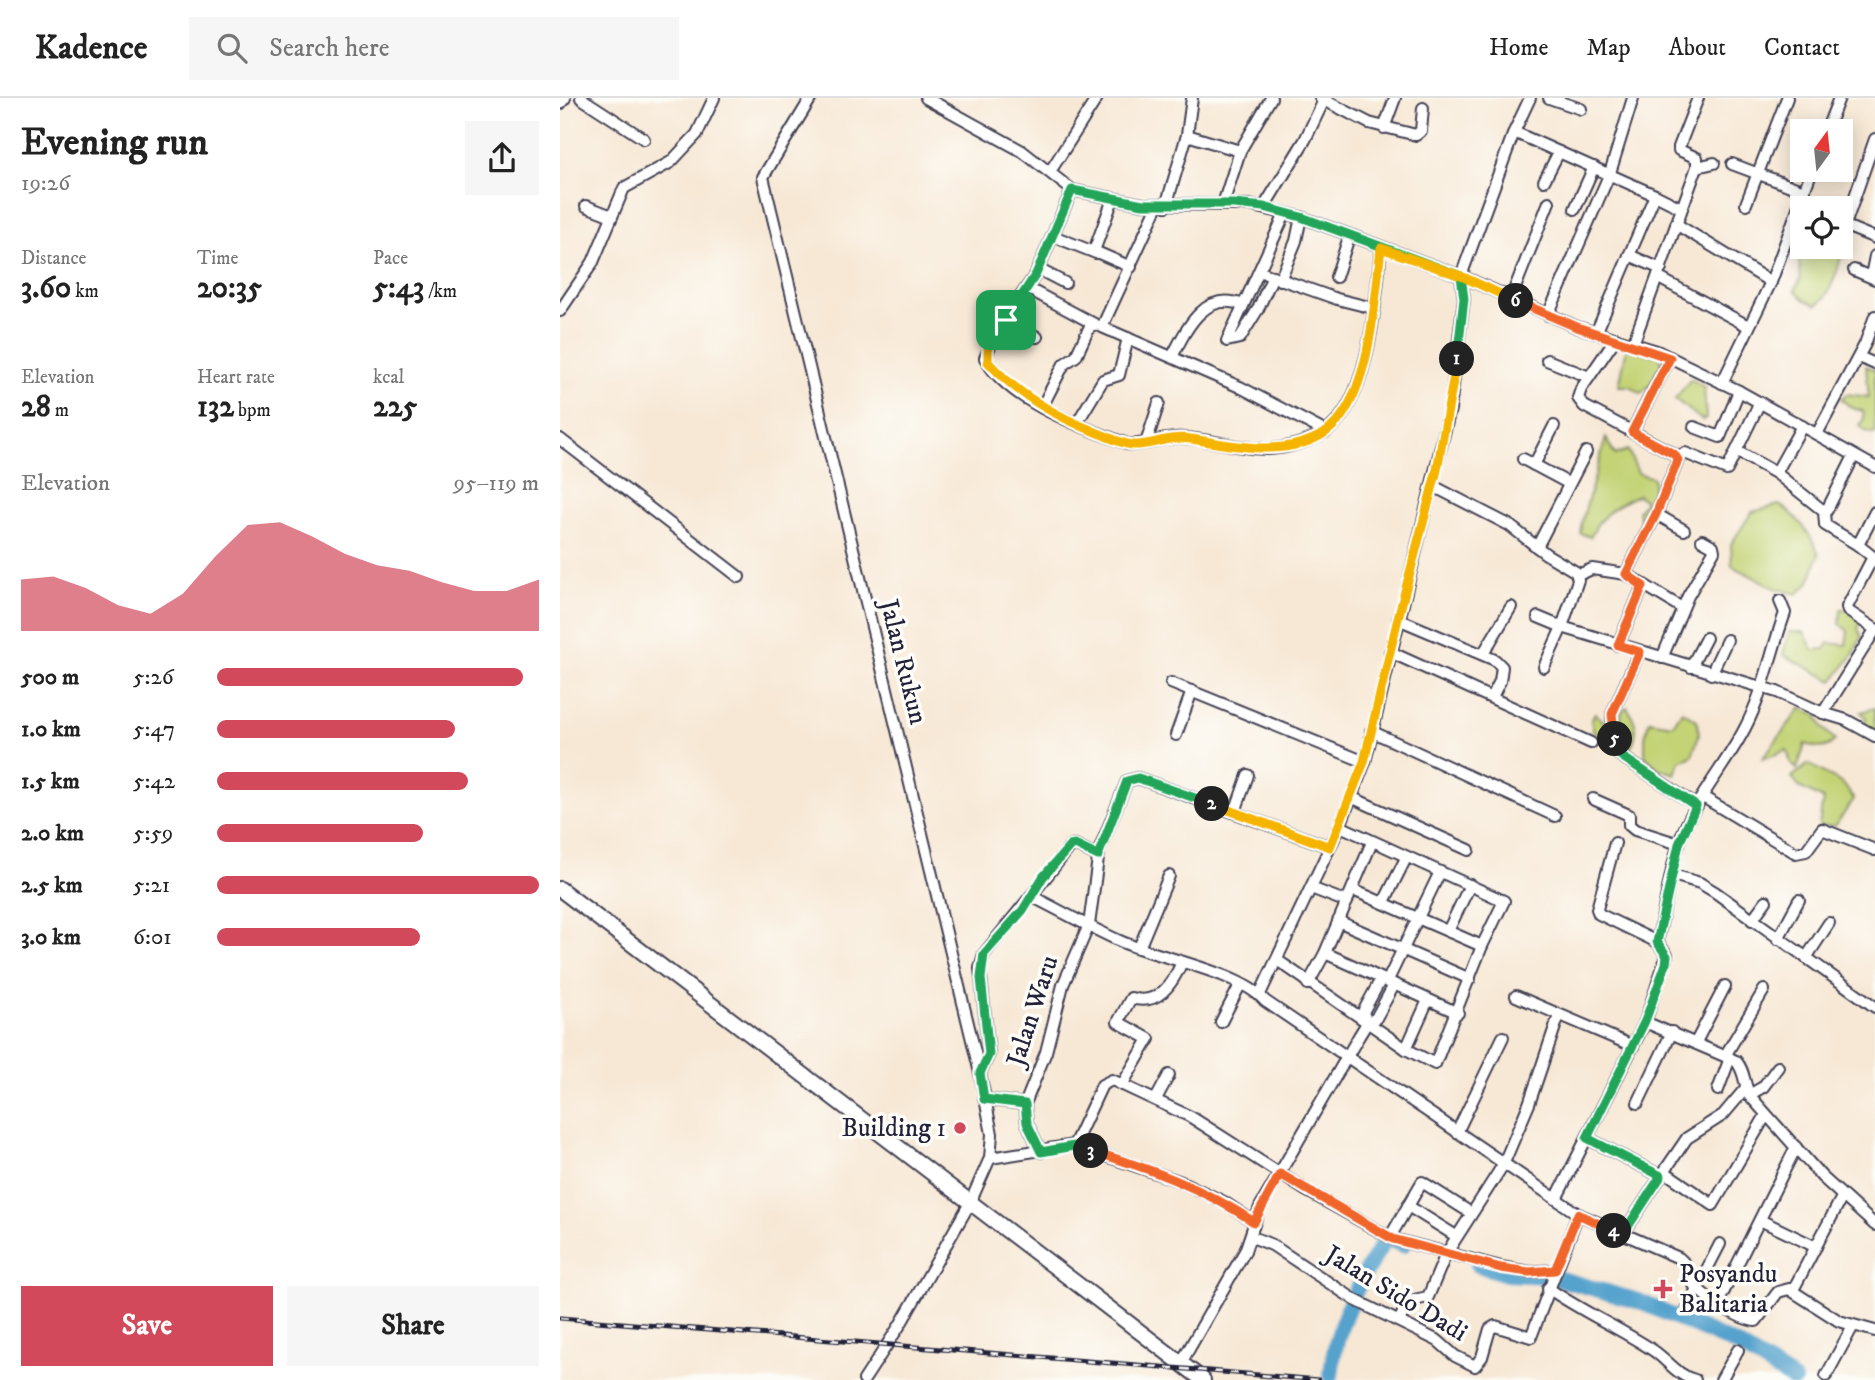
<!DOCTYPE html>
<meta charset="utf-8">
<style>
:root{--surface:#fff;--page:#f6f6f6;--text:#222;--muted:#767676;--line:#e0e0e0;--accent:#d1495b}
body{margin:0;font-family:"IM FELL DW Pica",serif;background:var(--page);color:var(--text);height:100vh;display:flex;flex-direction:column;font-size:26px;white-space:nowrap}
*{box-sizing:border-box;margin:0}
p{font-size:23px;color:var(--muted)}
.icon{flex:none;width:38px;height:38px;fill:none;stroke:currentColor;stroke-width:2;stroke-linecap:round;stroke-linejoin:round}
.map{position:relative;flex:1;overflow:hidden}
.panel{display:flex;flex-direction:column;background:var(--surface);width:560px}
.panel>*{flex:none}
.needle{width:46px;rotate:15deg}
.tools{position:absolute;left:1230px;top:21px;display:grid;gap:14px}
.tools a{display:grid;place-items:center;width:63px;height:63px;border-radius:0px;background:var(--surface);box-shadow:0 4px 18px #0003;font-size:35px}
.pin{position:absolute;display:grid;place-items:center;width:60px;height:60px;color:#fff;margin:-30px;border-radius:14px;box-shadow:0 4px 10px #0006}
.km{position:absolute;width:35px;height:35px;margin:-18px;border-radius:50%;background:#222;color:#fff;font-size:19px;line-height:35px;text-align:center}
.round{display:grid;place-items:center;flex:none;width:74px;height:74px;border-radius:0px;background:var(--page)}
.head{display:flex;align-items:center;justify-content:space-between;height:119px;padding:0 21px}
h1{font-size:38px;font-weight:700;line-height:52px}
.stats{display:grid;grid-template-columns:repeat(3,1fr);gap:10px;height:119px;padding:7px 21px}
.stats div{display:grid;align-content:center}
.stats b{font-size:30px;font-weight:700}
.stats small{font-size:19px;font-weight:400}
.stats p{font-size:19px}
.chart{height:196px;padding:14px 21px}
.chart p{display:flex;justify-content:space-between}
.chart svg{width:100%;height:126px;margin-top:7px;fill:var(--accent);opacity:.7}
.primary-button{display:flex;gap:14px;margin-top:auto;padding:14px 21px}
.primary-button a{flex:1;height:80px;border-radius:0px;background:var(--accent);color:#fff;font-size:28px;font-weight:700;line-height:80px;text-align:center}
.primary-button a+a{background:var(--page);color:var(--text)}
ul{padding:0 21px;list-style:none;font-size:23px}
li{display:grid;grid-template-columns:112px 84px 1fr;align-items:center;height:52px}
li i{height:18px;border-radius:9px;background:var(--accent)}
header{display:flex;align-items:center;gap:42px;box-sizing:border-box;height:98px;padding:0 35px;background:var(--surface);border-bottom:2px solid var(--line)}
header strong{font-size:33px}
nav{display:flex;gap:38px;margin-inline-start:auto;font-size:24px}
.search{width:490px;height:63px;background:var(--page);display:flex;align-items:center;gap:18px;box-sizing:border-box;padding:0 24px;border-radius:0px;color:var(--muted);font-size:26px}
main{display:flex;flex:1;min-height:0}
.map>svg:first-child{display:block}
</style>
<header>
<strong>Kadence</strong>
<div class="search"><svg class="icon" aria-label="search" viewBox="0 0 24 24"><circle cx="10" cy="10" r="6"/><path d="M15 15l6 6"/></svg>Search here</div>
<nav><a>Home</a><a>Map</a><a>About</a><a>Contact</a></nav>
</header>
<main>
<section class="panel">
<div class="head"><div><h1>Evening run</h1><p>19:26</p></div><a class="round"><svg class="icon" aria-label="share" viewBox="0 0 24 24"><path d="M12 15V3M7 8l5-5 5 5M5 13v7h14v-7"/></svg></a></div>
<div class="stats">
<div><p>Distance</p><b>3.60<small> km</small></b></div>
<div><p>Time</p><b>20:35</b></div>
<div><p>Pace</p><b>5:43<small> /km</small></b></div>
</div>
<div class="stats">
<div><p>Elevation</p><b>28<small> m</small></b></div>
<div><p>Heart rate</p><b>132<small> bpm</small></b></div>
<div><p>kcal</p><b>225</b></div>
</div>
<div class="chart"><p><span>Elevation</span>95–119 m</p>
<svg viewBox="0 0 160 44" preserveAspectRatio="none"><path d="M0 44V26L10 25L20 29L30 35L40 38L50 31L60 18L70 7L80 6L90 11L100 17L110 21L120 23L130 27L140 30L150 30L160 26V44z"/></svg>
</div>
<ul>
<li><b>500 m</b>5:26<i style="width:95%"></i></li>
<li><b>1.0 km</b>5:47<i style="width:74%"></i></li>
<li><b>1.5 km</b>5:42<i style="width:78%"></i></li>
<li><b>2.0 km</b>5:59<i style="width:64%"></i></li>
<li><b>2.5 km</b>5:21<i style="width:100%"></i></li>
<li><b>3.0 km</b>6:01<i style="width:63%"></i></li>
</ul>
<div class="primary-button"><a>Save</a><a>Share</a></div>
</section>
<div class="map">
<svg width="1315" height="1282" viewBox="0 0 1315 1282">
<rect width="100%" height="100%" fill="#fdfcf7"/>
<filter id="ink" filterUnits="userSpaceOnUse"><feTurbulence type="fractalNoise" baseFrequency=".0143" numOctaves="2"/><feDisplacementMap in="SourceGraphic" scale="14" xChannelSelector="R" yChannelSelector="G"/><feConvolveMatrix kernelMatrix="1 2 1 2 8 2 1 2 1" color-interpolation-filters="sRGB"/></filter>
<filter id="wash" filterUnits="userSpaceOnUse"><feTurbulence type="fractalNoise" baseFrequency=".00686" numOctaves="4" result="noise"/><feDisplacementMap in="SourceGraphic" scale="28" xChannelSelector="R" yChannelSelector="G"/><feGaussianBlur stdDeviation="1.57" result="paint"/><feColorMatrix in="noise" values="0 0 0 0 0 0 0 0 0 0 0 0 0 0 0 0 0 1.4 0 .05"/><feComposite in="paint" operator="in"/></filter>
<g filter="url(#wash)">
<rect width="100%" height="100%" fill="#f7e8d5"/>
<g fill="#c3d375" stroke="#727a58" stroke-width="2">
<path d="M1281,145C1284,161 1270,198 1257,207L1245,202L1235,192L1241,180L1238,153L1246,149H1281Z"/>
<path d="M1067,249L1100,259C1106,275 1092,286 1081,295L1070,288H1059Z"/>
<path d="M1306,268L1315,272V336L1307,334L1299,327L1304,321L1303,313L1292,310L1281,301L1286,296L1309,299Z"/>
<path d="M1131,281L1144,289L1146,321L1142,322L1115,301Z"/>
<path d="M1046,340L1055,357L1068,352L1078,375L1093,380L1094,416L1082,428L1078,413L1085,403L1078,397C1063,403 1049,412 1039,424C1034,429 1035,434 1030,439L1020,435L1022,423Z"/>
<path d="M1219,407C1237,416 1251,437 1259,456L1249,485L1237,496L1217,491L1172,468L1171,446L1192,414Z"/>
<path d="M1281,511H1299L1303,521L1298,530L1302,539L1293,557L1273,583L1223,557L1229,534H1244L1253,552L1265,551L1269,545L1286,547L1288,533L1280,526Z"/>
<path d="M1067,609C1077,625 1079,634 1070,651L1060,650L1033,632L1031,622L1035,615L1053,633L1059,631L1062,613Z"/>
<path d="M1241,610L1257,617L1263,630L1275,642C1265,653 1259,650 1245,646L1237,671L1231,666L1227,652L1202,661Z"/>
<path d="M1315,610V635L1304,629L1306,619L1301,614Z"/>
<path d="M1122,613L1137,622L1139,637L1132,658L1120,663L1115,676L1098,670L1085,658V639L1089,623L1113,627Z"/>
<path d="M1249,666L1284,687L1294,701L1275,728H1259L1263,701L1239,689L1232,679Z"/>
</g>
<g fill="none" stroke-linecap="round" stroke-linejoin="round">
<g stroke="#54a2cd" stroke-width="16">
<path d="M918,1167L946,1176L990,1178L1081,1204L1177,1247L1234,1282"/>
<path d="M771,1277C775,1226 799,1183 826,1140L843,1147"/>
</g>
</g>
</g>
<g filter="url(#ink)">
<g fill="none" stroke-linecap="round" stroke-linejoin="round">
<g stroke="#424052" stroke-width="14">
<g id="minor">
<path d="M21,0L84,41"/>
<path d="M251,0L203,79L420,975L432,1036L430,1060L410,1105L340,1227L304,1282"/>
<path d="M366,0L462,53L512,92L583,106L689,107L741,119L901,178L1017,229L1097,253L1179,293L1315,369"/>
<path d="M760,0L809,25L856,37L861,33L863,10"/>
<path d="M989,0L1021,11"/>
<path d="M0,6L5,0"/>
<path d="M824,30L835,0"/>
<path d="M1266,33L1279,0"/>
<path d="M954,34L1095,97L1036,235"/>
<path d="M627,37L680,53L711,0"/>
<path d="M1172,66L1244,93"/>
<path d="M1137,69L1154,65"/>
<path d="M491,72L537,0"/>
<path d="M984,83L999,54"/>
<path d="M512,92L476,176L436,234L425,260C448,304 523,329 567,346C586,349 604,338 624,340C652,341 681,352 709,351C727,350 750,344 765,334C810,305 816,199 821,150"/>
<path d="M1095,97L1121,110"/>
<path d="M553,101L534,153L571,169"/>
<path d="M663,106L680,53"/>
<path d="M1186,106L1227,0"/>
<path d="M598,107L542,229L680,289L766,334"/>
<path d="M26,108L52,118"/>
<path d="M606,108L627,37L632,0"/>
<path d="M704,109L745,42L765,0"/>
<path d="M1015,111L1034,69"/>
<path d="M1116,126L1211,184"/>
<path d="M1281,126L1315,140"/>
<path d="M1285,127L1315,41"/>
<path d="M493,138L536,155"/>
<path d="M1069,157L1101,171"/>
<path d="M478,171L505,185"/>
<path d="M1294,172L1315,181"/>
<path d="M1312,173L1315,158"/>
<path d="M706,176L777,201L813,210"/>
<path d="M713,178L698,211L680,240L667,243L725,116"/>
<path d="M776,179L789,139"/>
<path d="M1099,180L1188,228"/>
<path d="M720,182L736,143L741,119"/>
<path d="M467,190L536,227"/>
<path d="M951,200L989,104"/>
<path d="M0,213L33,164L64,90L111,64L137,36L154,0"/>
<path d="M988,217L1050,75L1073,0"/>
<path d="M446,222L477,239"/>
<path d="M1073,246L1137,69V60L1119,52V49L1138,0"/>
<path d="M612,259C627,230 644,192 683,207"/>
<path d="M1299,259L1315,266"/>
<path d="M987,262L1029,279"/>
<path d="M1162,285L1211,184L1252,72"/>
<path d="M482,309L504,266L516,258L531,226"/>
<path d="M517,325L543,282L559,277L568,240"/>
<path d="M1242,328L1216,375L1261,411L1267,412L1294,358"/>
<path d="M1134,329L1160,339L1179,293"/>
<path d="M1072,334L1110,259"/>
<path d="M1257,336L1305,246L1315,218"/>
<path d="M0,341L179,479"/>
<path d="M586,345L599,305"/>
<path d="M1178,354L1216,375"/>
<path d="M1117,359L1125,355L1167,372L1200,304"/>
<path d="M963,361L1008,385"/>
<path d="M974,367L994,328"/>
<path d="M873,388L949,427L986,456L1016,474L1018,482L1002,529L1217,594L1263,615L1286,622L1315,638"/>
<path d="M1264,413L1265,427L1298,447"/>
<path d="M1315,414L1298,447L1313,459L1287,509L1288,513L1315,531"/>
<path d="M1096,416L1124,432"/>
<path d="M977,449L1026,354"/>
<path d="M1066,476L1122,510"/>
<path d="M1018,477L1032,471L1066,476L1096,416L1118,362L1114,356L1024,308L1018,300L1021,291L1056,240"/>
<path d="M978,519L1002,529L984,569"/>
<path d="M838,521L935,562L942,569L940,583L932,599"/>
<path d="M1058,547L1083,488"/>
<path d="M1080,553L1052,616L1055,654L1137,708"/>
<path d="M830,554L1031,645"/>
<path d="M923,556L951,509"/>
<path d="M1102,560L1128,498L1154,453L1153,448L1142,442"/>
<path d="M1131,569L1146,540"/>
<path d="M1151,576L1167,542"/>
<path d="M611,585L805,664"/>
<path d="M1263,615L1315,532"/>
<path d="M811,633L995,718"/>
<path d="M616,637L632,593"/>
<path d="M1143,699L1236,755L1246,753L1262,731L1315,752"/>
<path d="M793,700L909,752"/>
<path d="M1033,701L1069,717V727L1075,732L1119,746"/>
<path d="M675,714L688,677"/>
<path d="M1113,777L1140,785L1155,794L1315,909"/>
<path d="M751,790L787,804"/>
<path d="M793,792L922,848"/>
<path d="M471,798L510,749L515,747L538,758"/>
<path d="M824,804L846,760"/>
<path d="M1192,822L1206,803"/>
<path d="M778,823L910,881"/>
<path d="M888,833L910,787"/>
<path d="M1218,841L1239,802"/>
<path d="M1097,844C1105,812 1109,777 1119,745C1133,703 1165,669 1185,630C1204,594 1211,553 1225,515L1220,503"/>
<path d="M579,850L609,778"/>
<path d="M765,855L898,915"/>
<path d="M1246,860L1269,825"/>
<path d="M717,862L846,951L875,966L922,848L944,803L780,728"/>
<path d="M827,884L880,774"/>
<path d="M748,886L765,855L812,744"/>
<path d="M700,896L780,728L805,664L890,311L904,201L901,178L954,34L970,0"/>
<path d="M956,898L1073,948"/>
<path d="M661,924L680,887"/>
<path d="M1085,924L1176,963C1186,974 1183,987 1191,999L1262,1079L1315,1127"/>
<path d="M807,925L803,914L821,881"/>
<path d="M1136,944L1165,888"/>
<path d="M846,951L868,902"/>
<path d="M1165,958L1204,892"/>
<path d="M420,975L429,956L420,870L424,856L471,798C501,813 531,830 562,844C597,859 682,875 705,903L1018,1116L1119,1160C1129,1168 1126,1174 1132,1184C1141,1198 1180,1222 1196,1223L1218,1194L1229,1191L1279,1223L1315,1233"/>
<path d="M562,987L589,941L558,924L571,900C598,908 612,887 622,864"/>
<path d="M1158,992L1170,960"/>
<path d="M1189,997L1203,989L1218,969"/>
<path d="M424,1001L465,1006"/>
<path d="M596,1001L609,977"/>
<path d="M1078,1005L1112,934"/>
<path d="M897,1034L943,939"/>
<path d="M1027,1040L1101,1078L1127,1040L1163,1017L1185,991"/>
<path d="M514,1047L542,987L552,982L631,1019L747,1093L833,1141L941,1169L969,1174L995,1172"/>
<path d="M481,1054L467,1025L465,1006L486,954L503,887L529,827L539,753L567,683L578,680L770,749"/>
<path d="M430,1060L514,1047L622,1084L664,1104L694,1124"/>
<path d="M1105,1074L1153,1107L1206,1017"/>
<path d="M996,1101L1085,924L1107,857L1097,844L1039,816L1037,811L1055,745"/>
<path d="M848,1108L896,1138"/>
<path d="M1200,1122L1256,1149"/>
<path d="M1063,1136L1101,1078"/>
<path d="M692,1139L712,1147L795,1202L878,1243L895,1258L915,1268L922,1259L930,1231L935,1228L971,1239L1018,1116"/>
<path d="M830,1139L862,1084L911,1115"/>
<path d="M988,1190C1021,1213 1057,1229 1091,1251C1106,1260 1117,1278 1135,1282"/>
<path d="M1233,1192L1282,1099"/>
<path d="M1158,1205L1236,1049"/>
<path d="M1128,1208L1160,1146"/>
<path d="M839,1223L849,1203L868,1199L886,1156L943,1067L969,1006L999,917"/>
<path d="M621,1265L685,1153L700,1109L799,938L807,925L816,920L834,887"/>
<path d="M1266,1278L1293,1228"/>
<path d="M1161,1282L1178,1252"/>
</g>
</g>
<g stroke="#424052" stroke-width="18">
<path id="major" d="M0,791L643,1282"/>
</g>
<use href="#minor" stroke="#fff" stroke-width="10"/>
<use href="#major" stroke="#fff" stroke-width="14"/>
<g stroke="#22223b" stroke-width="5">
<path id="rail" d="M0,1220L759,1282"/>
</g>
<use href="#rail" stroke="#fdfcf7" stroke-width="2.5" stroke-dasharray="8" stroke-linecap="butt"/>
</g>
</g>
<g fill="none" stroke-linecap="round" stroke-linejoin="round" filter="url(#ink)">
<g stroke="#fff" stroke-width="14">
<path id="split-1" d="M446,222L476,176L512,92L583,106H674L704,109L741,119L901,178L904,201L897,261"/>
</g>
<g stroke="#fff" stroke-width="14">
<path id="split-2" d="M652,706L770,749L804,664L838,520L877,372L897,261"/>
</g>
<g stroke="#fff" stroke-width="14">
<path id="split-3" d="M531,1053L514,1048L481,1054L467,1025L465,1006L424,1001L420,975L429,956L421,880L424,856L463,812L483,779L510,748L515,747L538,758L567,683L578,680L652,706"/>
</g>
<g stroke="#fff" stroke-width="14">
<path id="split-4" d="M531,1053C589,1070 643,1090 694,1124L720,1076L833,1141L941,1170L969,1174L995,1172L1018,1116L1054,1133"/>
</g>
<g stroke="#fff" stroke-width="14">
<path id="split-5" d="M1054,1133L1063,1136L1101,1078L1027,1040L1085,923L1106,866L1107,858L1097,844L1119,746L1136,708L1055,654V641"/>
</g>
<g stroke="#fff" stroke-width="14">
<path id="split-6" d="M956,203L1017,229L1110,260L1072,334L1114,356L1118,362L1096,416L1066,476L1083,488L1058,547L1080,554L1052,616L1055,641"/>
</g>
<g stroke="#fff" stroke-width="14">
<path id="split-7" d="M446,222L428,248V264C459,298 496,318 538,335C549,339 561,346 573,347C591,348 609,337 631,341C674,347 726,361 766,334C811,303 815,199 821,150L901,178L956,203"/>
</g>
<use href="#split-1" stroke="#22a559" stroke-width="9"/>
<use href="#split-2" stroke="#f5b400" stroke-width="9"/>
<use href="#split-3" stroke="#22a559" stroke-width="9"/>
<use href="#split-4" stroke="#f0652b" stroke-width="9"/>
<use href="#split-5" stroke="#22a559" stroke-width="9"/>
<use href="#split-6" stroke="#f0652b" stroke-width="9"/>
<use href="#split-7" stroke="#f5b400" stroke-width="9"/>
</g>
<g fill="#d1495b" stroke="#fdfcf7" stroke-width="2.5">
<circle cx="400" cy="1030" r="7"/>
<path d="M1099.5 1180.5h7v7h7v7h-7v7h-7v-7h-7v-7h7z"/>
</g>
<g text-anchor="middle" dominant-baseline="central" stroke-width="7" stroke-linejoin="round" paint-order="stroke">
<g font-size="26" fill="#22223b" stroke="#fdfcf7">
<text transform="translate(343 564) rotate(76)">Jalan Rukun</text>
<text transform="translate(473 913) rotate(-72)">Jalan Waru</text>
<text transform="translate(836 1196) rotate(31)">Jalan Sido Dadi</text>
</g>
<g font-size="26" fill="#22223b" stroke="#fdfcf7" text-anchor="end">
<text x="386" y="1030">Building 1</text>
<text x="1119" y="1176" text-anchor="start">Posyandu<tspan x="1119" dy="30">Balitaria</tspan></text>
</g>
</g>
</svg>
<div class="tools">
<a><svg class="needle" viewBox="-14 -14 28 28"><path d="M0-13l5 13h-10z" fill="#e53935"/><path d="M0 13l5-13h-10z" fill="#767676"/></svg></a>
<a><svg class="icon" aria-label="locate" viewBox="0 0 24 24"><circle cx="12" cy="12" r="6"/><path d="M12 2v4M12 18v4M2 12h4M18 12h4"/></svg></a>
</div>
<div class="pin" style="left:446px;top:222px;background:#1e9e55"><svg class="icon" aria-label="arrive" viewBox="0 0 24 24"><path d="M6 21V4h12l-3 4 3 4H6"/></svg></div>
<b class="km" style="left:897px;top:261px">1</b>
<b class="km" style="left:652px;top:706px">2</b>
<b class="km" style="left:531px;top:1053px">3</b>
<b class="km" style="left:1054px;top:1133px">4</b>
<b class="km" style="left:1055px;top:641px">5</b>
<b class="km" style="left:956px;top:203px">6</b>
</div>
</main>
